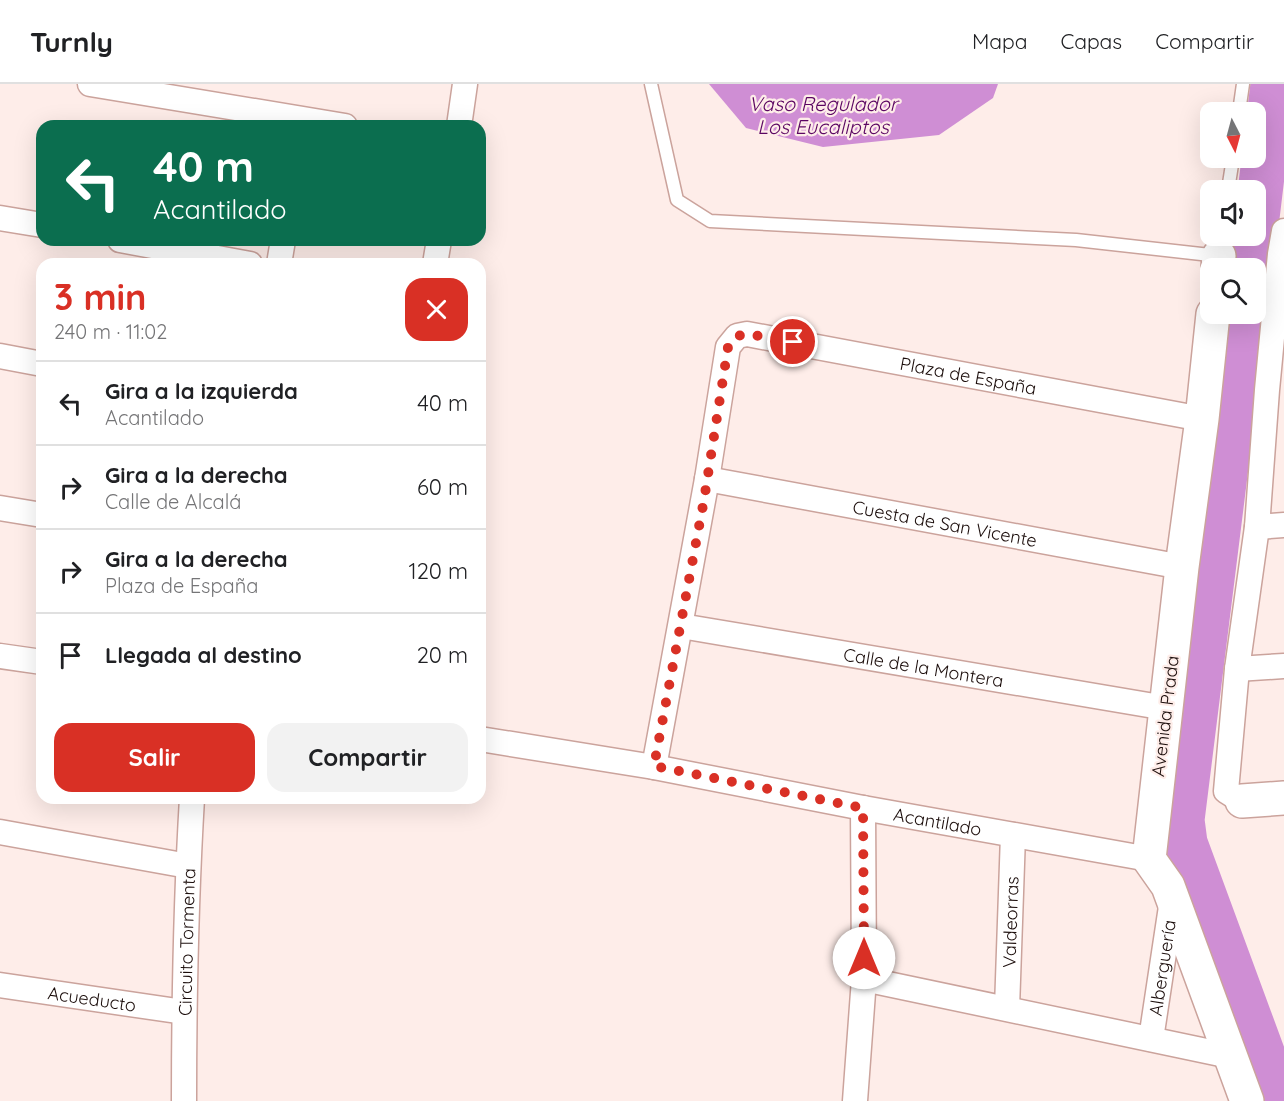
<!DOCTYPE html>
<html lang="es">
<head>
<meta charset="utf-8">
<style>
  body { margin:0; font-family:Quicksand,sans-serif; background:#f2f2f2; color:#202124; height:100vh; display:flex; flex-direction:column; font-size:22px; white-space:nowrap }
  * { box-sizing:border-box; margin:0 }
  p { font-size:20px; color:#757577 }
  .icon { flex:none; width:33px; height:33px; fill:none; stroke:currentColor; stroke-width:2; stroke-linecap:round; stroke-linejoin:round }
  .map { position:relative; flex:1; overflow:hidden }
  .drawer { position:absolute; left:36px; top:174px; width:450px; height:546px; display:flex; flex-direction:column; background:#fff; border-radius:18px; box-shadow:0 6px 24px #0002 }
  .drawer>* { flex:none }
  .top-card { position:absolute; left:36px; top:36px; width:450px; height:126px; border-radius:18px; box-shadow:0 6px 24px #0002; background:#0b6e4f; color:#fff; overflow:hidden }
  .needle { width:39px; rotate:174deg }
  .fabs { position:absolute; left:1200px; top:18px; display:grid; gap:12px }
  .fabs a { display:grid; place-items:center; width:66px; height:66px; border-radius:12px; background:#fff; box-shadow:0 6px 24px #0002; font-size:30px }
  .pin { position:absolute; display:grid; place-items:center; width:51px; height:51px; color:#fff; margin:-26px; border:3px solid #fff; border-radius:50%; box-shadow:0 2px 6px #0007 }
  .me { position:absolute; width:66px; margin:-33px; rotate:0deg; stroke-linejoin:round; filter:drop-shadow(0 0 4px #0008) }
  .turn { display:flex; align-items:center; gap:21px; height:126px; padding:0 18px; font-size:27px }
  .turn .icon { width:78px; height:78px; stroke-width:2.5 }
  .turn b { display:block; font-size:42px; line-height:51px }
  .round { display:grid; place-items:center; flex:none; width:63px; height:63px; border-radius:18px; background:#f2f2f2 }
  .overview { display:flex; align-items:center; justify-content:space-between; height:102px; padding:0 18px }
  h1 { font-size:36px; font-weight:700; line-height:45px; color:#d93025 }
  .action { display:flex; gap:12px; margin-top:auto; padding:12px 18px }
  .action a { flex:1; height:69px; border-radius:18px; background:#d93025; color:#fff; font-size:24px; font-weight:700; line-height:69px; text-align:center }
  .action a+a { background:#f2f2f2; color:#202124 }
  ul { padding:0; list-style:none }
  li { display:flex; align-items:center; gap:18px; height:84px; padding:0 18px; border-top:2px solid #e0e0e0 }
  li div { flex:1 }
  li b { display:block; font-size:22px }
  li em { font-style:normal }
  header { display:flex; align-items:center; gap:36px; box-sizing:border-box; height:84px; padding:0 30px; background:#fff; border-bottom:2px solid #e0e0e0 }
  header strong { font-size:28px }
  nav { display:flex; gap:33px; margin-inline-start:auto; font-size:21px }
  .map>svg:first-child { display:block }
  .water { fill:#cf8ed4 }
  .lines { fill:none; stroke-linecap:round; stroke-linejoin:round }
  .river { stroke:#cf8ed4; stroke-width:45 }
  .lane-casing { stroke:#cba39c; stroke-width:15 }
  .street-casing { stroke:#cba39c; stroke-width:27 }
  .secondary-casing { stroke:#cba39c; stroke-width:36 }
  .lane { stroke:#fff; stroke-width:12 }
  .street { stroke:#fff; stroke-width:24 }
  .secondary { stroke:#fff; stroke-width:33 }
  .route { stroke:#d93025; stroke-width:10; stroke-dasharray:0 18 }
  .labels { text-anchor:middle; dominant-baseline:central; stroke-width:4.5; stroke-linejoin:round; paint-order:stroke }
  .street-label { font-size:18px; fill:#1b0d0b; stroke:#feede9 }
  .water-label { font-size:20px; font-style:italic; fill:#5b0662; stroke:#feede9 }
</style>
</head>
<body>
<header>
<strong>Turnly</strong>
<nav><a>Mapa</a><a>Capas</a><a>Compartir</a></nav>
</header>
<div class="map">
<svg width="1284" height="1017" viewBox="0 0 1284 1017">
  <rect width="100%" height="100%" fill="#feede9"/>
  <path class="water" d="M709 0H998L993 14 939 51 823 63 746 44Z"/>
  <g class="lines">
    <path class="river" d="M1256 142 1273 0
      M1250 184 1254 152
      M1245 230 1182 736 1185 759 1280 1017"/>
    <g class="lane-casing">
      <path id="lane" d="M651 0 677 116 710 137 1076 156 1219 172 1222 152
        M1239 28 1243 0
        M1228 106 1233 74"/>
    </g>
    <g class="street-casing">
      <g id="street">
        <path d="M90 0 345 42"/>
        <path d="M459 42 465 0"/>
        <path d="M0 134 42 141"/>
        <path d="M120 156 250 180"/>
        <path d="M279 180 283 156"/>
        <path d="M435 180 439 156"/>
        <path d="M0 272 42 280"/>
        <path id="s1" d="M707 395 1182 483"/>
        <path d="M0 424 42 431"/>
        <path d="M1257 443 1284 441"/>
        <path id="s2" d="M681 542 1166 624"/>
        <path d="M0 572 42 578"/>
        <path d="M1237 585 1284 582"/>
        <path id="s3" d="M480 655 654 683 863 724 1149 775"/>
        <path id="s4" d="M654 683 707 395 728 263 737 252 747 250 1202 335"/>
        <path d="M1242 717 1226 707 1237 585 1257 443 1267 306 1280 170 1284 147"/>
        <path d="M0 748 188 782"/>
        <path d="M864 895 1230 972"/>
        <path id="s5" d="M0 901 184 928"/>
        <path id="s6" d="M1007 924 1013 751"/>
        <path id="s7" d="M1151 955 1172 816"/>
        <path id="s8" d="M184 1017C184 916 186 815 192 714"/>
        <path d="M855 1017 864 895 863 724"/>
      </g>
    </g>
    <g class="secondary-casing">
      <path id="secondary" d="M1218 184 1219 172
        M1213 230 1202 335 1182 483 1149 775 1168 802 1247 1017
        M1242 717 1284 714"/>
    </g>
    <use href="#lane" class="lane"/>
    <use href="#street" class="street"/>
    <use href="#secondary" class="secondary"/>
  </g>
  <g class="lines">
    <path class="route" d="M793 258 747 250 737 252 728 263 704 416 654 682 863 724 864 874"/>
  </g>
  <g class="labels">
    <g class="street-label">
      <text stroke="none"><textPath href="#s4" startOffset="676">Plaza de España</textPath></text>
      <text stroke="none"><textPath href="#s1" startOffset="242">Cuesta de San Vicente</textPath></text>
      <text stroke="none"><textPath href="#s2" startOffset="246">Calle de la Montera</textPath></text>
      <text transform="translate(1165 632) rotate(-83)">Avenida Prada</text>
      <text stroke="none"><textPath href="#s3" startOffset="465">Acantilado</textPath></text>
      <text stroke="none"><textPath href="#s6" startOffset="86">Valdeorras</textPath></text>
      <text stroke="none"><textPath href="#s8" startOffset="159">Circuito Tormenta</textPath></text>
      <text stroke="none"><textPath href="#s7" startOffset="72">Alberguería</textPath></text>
      <text stroke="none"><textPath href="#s5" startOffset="93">Acueducto</textPath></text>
    </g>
    <g class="water-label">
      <text x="823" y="19">Vaso Regulador<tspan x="823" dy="23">Los Eucaliptos</tspan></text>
    </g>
  </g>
</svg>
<div class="fabs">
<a><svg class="needle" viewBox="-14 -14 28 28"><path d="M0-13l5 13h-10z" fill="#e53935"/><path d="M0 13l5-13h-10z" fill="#757577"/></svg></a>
<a><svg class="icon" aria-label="sound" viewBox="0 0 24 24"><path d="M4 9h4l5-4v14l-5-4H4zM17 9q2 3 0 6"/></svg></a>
<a><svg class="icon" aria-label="search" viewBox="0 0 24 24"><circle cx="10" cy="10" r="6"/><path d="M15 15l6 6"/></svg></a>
</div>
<div class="pin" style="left:793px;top:258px;background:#d93025"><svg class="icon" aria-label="arrive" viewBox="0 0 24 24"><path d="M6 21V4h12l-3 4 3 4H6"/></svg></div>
<svg class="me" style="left:864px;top:874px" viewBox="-20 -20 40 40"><circle r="19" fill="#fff"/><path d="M0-13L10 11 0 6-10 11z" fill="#d93025"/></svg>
<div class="top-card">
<div class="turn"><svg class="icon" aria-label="left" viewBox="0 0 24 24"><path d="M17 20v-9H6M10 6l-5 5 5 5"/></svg><div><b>40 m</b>Acantilado</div></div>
</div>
<section class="drawer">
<div class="overview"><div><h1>3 min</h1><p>240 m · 11:02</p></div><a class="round" style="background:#d93025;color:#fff"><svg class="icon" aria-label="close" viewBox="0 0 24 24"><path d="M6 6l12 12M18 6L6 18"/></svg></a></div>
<ul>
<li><svg class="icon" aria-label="left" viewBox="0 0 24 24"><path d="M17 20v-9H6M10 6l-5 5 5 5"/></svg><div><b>Gira a la izquierda</b><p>Acantilado</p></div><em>40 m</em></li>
<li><svg class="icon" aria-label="right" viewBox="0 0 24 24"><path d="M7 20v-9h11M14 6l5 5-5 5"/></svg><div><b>Gira a la derecha</b><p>Calle de Alcalá</p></div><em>60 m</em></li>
<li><svg class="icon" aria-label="right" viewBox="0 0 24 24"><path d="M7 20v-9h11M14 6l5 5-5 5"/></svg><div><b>Gira a la derecha</b><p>Plaza de España</p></div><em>120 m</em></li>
<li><svg class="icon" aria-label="arrive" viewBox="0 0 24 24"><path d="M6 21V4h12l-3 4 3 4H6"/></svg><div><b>Llegada al destino</b></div><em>20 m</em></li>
</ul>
<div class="action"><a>Salir</a><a>Compartir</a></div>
</section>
</div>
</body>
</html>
